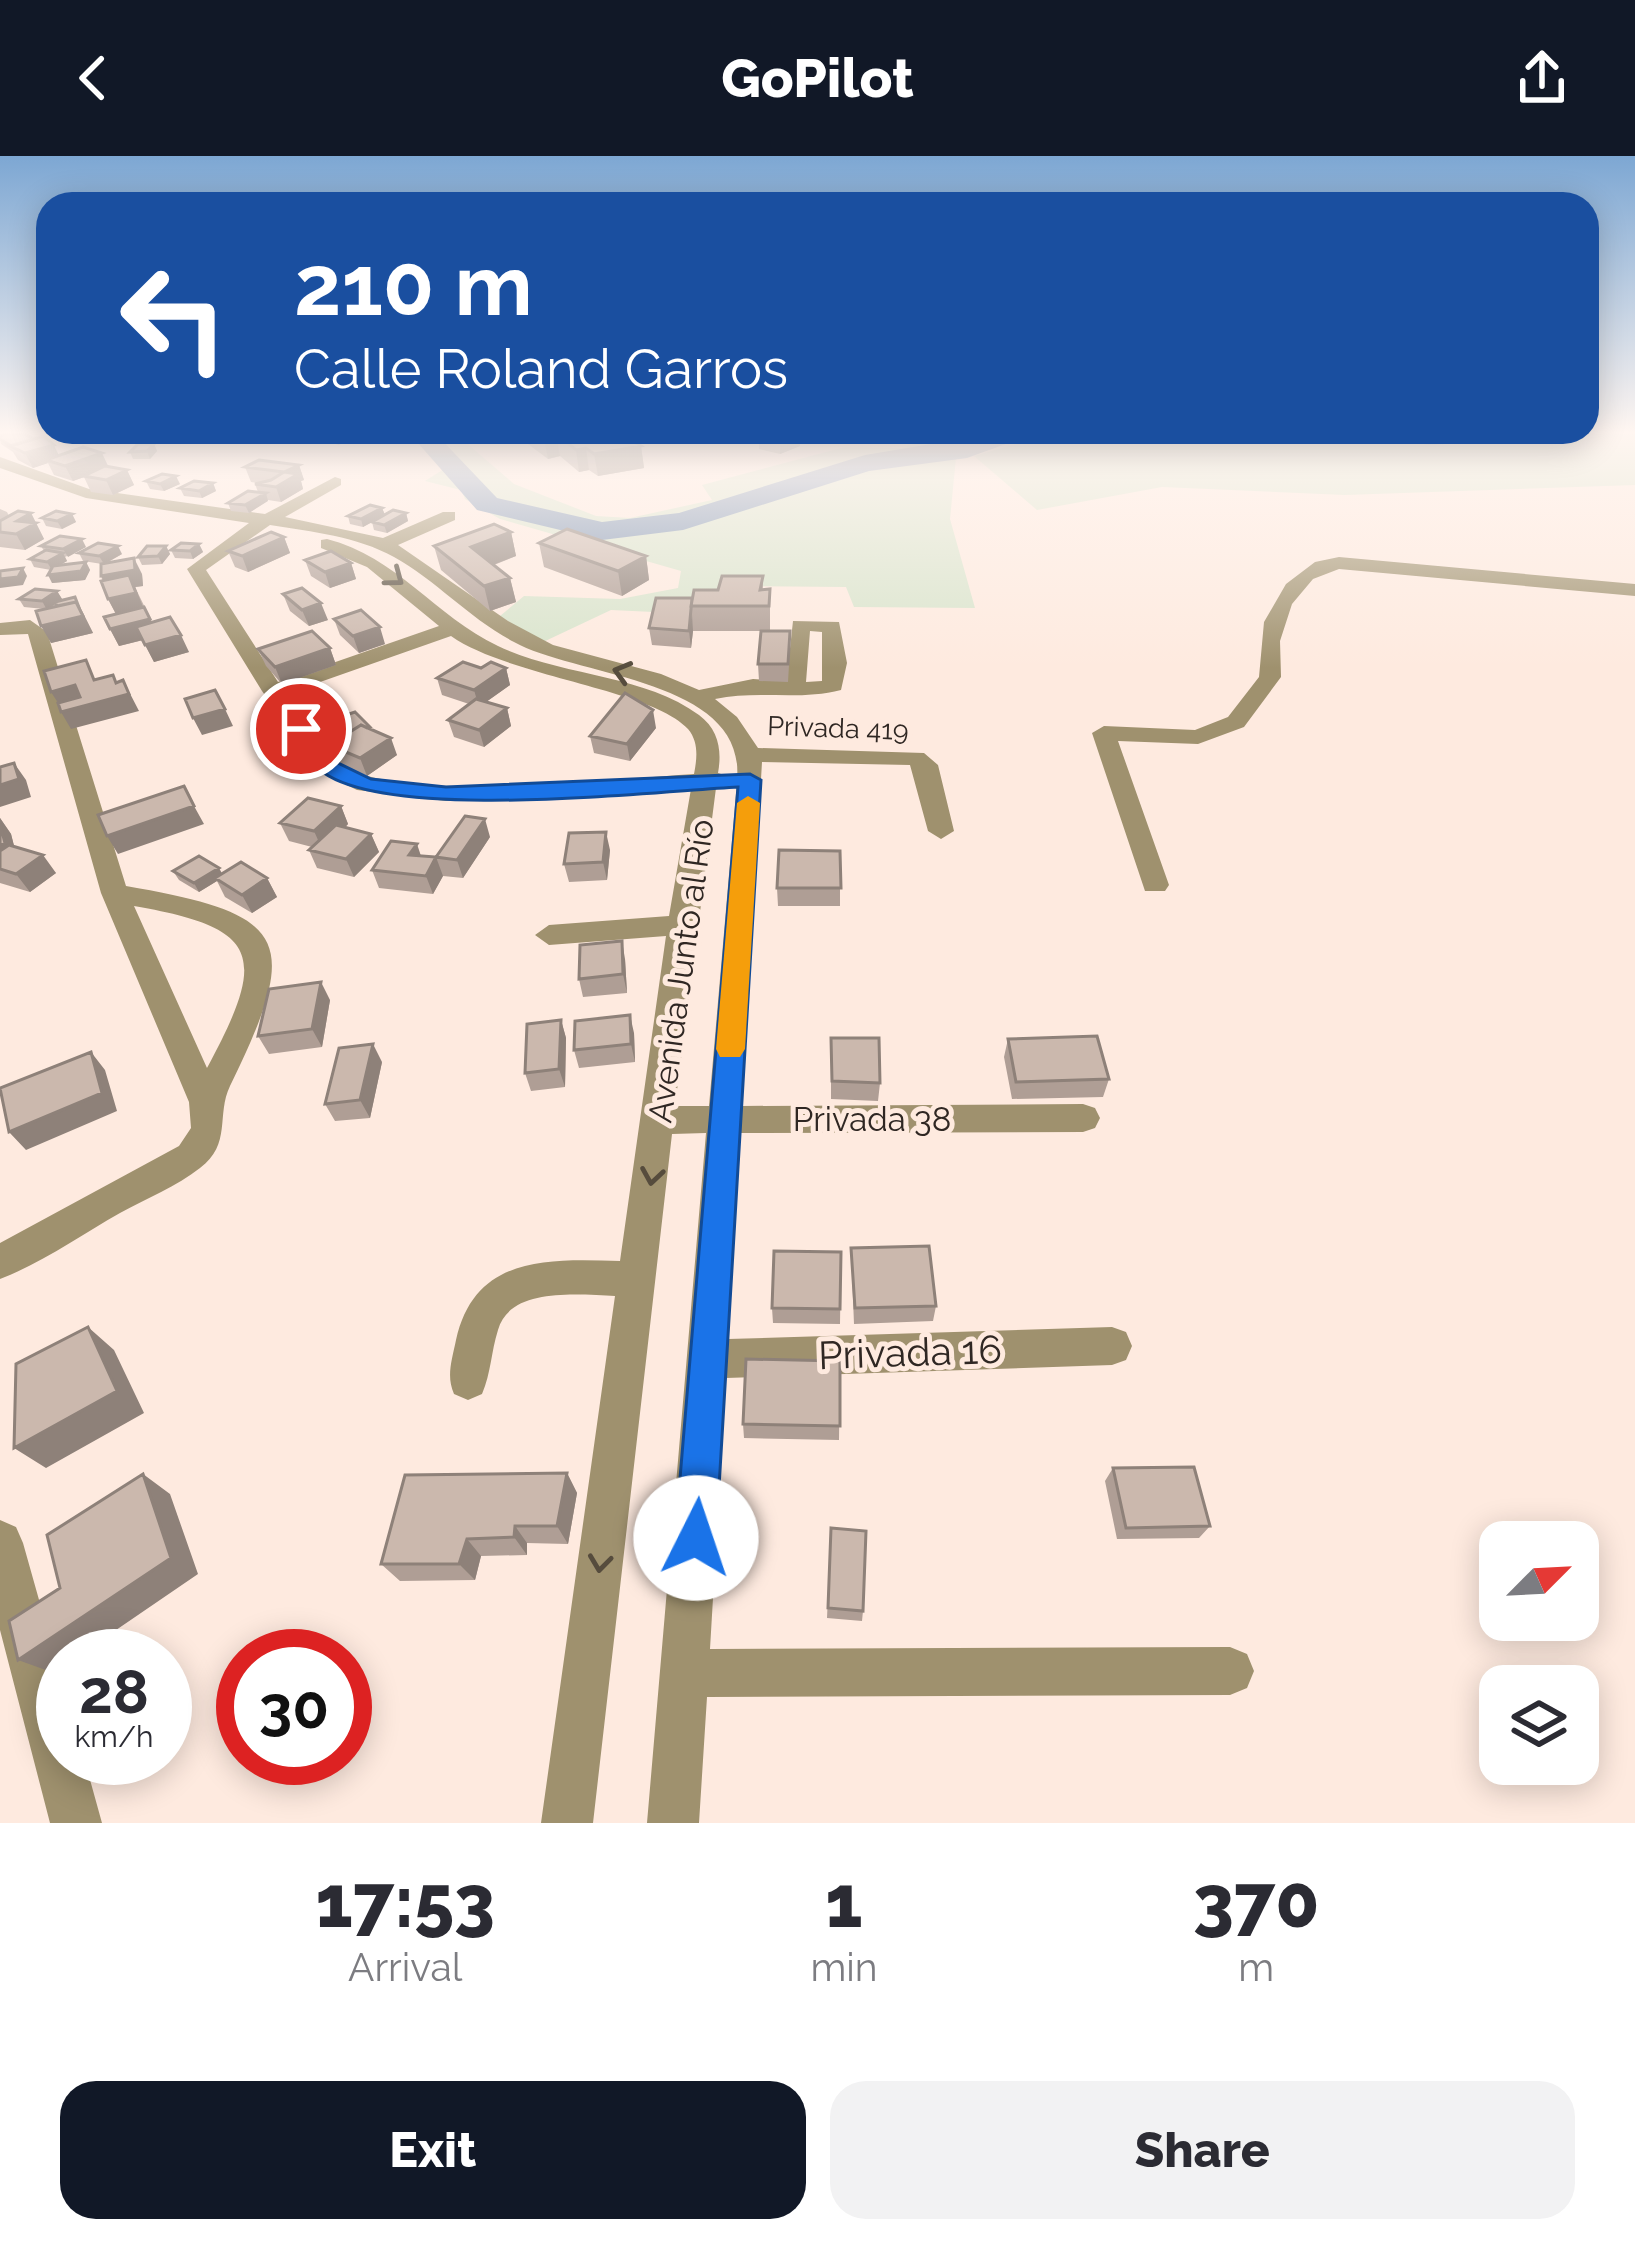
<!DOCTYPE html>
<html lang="en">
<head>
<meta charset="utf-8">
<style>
  body { margin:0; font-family:Raleway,sans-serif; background:#f2f2f3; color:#2b2b33; height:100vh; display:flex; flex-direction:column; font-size:45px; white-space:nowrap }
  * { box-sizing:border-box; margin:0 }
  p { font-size:39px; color:#7c7c81 }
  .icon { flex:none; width:66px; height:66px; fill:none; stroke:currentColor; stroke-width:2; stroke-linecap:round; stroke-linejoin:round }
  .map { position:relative; height:1667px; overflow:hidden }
  .sheet { display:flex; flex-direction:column; background:#fff; flex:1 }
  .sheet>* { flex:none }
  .hud { position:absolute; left:36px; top:36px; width:1563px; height:252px; border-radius:36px; box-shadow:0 6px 30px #0003; background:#1a4fa0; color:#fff; overflow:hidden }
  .needle { width:78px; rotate:66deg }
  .tools { position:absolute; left:1479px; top:1365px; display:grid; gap:24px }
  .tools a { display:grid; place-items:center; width:120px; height:120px; border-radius:24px; background:#fff; box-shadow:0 6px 30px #0003; font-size:60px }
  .speed { position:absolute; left:36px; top:1473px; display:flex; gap:24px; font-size:60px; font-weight:700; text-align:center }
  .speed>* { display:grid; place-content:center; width:156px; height:156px; border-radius:50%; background:#fff; box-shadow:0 6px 30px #0003; line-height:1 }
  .speed small { font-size:30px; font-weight:400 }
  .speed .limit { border:18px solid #d22; background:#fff; color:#111 }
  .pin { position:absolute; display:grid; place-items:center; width:102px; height:102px; color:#fff; margin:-51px; border:6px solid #fff; border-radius:50%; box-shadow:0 3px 12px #0007 }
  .me { position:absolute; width:132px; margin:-66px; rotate:4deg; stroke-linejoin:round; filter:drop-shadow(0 0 9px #0008) }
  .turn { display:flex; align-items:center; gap:42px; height:252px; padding:0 60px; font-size:54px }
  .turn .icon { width:156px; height:156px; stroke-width:2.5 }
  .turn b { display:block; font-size:84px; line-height:102px }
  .eta { display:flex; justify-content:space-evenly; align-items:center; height:204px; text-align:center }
  .eta b { font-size:72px; font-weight:800; line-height:84px }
  .primary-button { display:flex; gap:24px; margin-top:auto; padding:24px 60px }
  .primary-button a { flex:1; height:138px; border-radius:36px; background:#111827; color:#fff; font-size:48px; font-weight:800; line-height:138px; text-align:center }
  .primary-button a+a { background:#f2f2f3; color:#2b2b33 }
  header { display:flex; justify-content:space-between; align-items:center; height:156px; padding:0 60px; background:#111827; color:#fff; font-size:54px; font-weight:800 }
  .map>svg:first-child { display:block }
  .green { fill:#d8e4cc }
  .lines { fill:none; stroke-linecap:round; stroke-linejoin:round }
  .river { fill:#7c94b4; fill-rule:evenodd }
  .minor { fill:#9f916e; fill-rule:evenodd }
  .wall { fill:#af9e95 }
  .shaded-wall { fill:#8e8179 }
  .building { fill:#cbb8ad; stroke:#8e8179; stroke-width:3 }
  .oneway { stroke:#564c3d }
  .route { fill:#1a73e8; stroke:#114b97; stroke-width:3 }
  .slow { fill:#f59e0b }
  .labels { text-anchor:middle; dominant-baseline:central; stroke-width:10; stroke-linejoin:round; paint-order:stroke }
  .far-street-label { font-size:27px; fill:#2f2723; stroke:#feeadf }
  .street-label { font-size:33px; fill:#2f2723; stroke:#feeadf }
  .near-street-label { font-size:39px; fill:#2f2723; stroke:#feeadf }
</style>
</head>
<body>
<header><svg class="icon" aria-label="back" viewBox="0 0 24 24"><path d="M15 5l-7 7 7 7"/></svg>GoPilot<svg class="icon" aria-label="share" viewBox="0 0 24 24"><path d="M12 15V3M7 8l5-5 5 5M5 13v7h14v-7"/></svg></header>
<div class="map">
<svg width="1635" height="1667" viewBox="0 0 1635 1667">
  <rect width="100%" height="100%" fill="#feeadf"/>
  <path class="green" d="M406 278H456L514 328 596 360 630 362 712 344 702 329 845 291 901 292 948 278H1005L957 291 950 363 975 452 854 451 846 431 750 430 675 457 611 454 541 487 500 460 524 440 620 443 678 432 681 415 500 363 465 343 461 334 425 325 444 313 435 300Z
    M1052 278H1242L1450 289 1484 287 1494 278H1635V329L1345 339 1162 331 1037 354 974 300Z"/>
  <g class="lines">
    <path class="river" d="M410 278H436L497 342 602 366 679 357 865 299 992 278H1033L967 302 869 315 683 374 602 384 477 354Z
      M1385 278H1479C1463 292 1401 292 1385 278Z"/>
    <path class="minor" d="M159 278H247L240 282H166Z
      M299 278H333L347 284 339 289Z
      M0 301 89 333 265 358 335 321 341 323V329L285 361 383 382 443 356H455V364L398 389 508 465 553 489 661 518 699 534 753 523 783 525 787 520 793 465 839 466 847 507 841 534C799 545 757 534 715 543L737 561 758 592 924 597 938 609 954 675 941 683 928 675 910 609 762 606 742 950 1083 948 1095 952 1100 962 1095 972 1083 976 740 977 728 1183 1112 1171 1126 1176 1132 1190 1126 1204 1112 1209 726 1222 710 1493 1230 1491 1247 1498 1254 1515 1247 1532 1230 1539 707 1541 699 1667H647L706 977 672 978 593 1667H541L615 1140C580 1139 510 1130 498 1174 491 1196 491 1217 482 1238L468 1244 454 1238C446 1220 452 1204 456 1184 475 1099 548 1103 620 1105L666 780 549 789 535 779 549 769 669 760 691 633 446 645 357 634 320 616 262 535 187 413 249 367 86 342 0 312ZM270 369C313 376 356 380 394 401 437 425 470 463 514 486 577 521 746 523 737 623L718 617C722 595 719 574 699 559 643 518 560 520 498 490 435 460 397 401 327 383L321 384V392L367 411 439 470 278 526 206 414ZM810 475 822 476V525L806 526ZM451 480C509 521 652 533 688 573 699 586 697 603 694 618 621 622 388 650 336 605 317 588 301 558 286 538ZM737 626 709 950H675L716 632Z
      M1339 401 1635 428V440L1339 413 1313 423 1292 448 1280 485 1281 521 1244 571 1198 588 1118 585 1169 729 1165 735H1145L1092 577 1104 570 1195 574 1228 561 1259 521 1264 466 1286 428 1315 406Z
      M30 464 47 476 126 730C288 758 303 781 230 930 216 959 232 988 200 1012 177 1030 146 1043 120 1057 81 1079 42 1107 0 1123V1087L179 990 191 972 189 946 101 737 28 478 0 479V467ZM134 750C261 772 268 799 207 912Z
      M0 1364 16 1371 23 1387 63 1529V1602H84L102 1667H50L0 1474Z"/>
  </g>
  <path class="wall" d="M526 278H622L641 290 644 312 598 320 589 314 579 316 560 300 548 303 528 288Z
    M759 278 800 290 780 298 759 293Z
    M0 280 59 300 127 314 134 329 113 339 91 336 84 321 73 325 54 319 48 307 33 312 18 304 13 296 1 288Z
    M154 288 157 295 150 303H133L130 296Z
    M299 309 304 324 301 325 303 333 281 346 268 344 249 357 231 355 228 347 258 336 255 328 257 327 251 326 245 311Z
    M146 325 180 328 164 335 150 333Z
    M213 327 216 335 202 342 184 340 180 332Z
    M382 352 385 359 406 357 408 365 387 377 374 374 372 366 363 371 350 368 348 360Z
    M0 353 7 356 9 360 31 357 44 383 25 394 0 391Z
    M72 358 76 366 62 373 46 370 42 362Z
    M511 376 516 400 494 409 510 422 516 446 490 455 441 414 434 390Z
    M284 381 290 397 248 416 235 411 228 395Z
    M539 387 646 400 649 424 622 440 544 411Z
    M199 388 203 396 193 403 175 402 171 394Z
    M41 390 86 391 65 401 67 405 60 409 86 406 90 414 85 424 52 427 51 414 34 411 30 403 44 395Z
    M166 390 170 398 162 408 142 409 138 401Z
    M79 397 122 398 105 408 142 418 143 430 135 431 152 466 189 496 154 506 143 484 119 490 110 473 116 458 108 443 101 420 102 408 83 405Z
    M305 404 351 407 356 423 330 432 311 420Z
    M763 420V434L770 433V475H693L691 492 652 489 649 472 692 442Z
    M57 435 62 443 75 441 93 477 51 487 44 453 24 451 19 443Z
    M283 438 328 464 309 470 290 455Z
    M334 463 385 488 359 497 340 479Z
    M330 492 336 509 282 528 266 510 258 493Z
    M790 492 788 526 759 525 758 508Z
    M481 512H506L510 529 486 546 507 552 511 570 484 591 454 581 448 564 469 548 442 539 437 522Z
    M331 564 370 571 397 599 367 620 337 607 329 589 342 581 335 573Z
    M656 572 630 605 594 597 590 580Z
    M341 650 348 668 345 672 371 678 379 696 354 721 317 712 309 694 312 691 289 685 280 667Z
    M0 662 11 678 14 690 56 717 30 736 0 727Z
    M490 681 463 722 443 720 433 738 379 732 372 714 421 700 436 701Z
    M610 694 607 724 569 726 564 708Z
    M840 695V750H778L777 732Z
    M173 715 267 722 277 741 252 757 225 741 217 725 199 736 179 724Z
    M625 803 627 837 583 841 579 823Z
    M330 844 322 891 269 898 258 880Z
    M561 864 566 882 565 931 531 935 525 917Z
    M634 877 635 906 579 912 574 894Z
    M831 882 880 927 878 945 831 943Z
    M1008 883 1109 923 1103 941 1012 943 1004 901Z
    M382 906 370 962 335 965 325 948Z
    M851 1092 936 1150 933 1165 854 1168Z
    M841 1096 840 1168 773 1167 772 1152Z
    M840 1205 839 1284 744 1282 743 1268Z
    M1113 1312 1210 1370 1199 1382 1117 1383 1105 1325Z
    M567 1317 577 1337 568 1388 527 1387V1399L481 1400 475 1424 400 1425 381 1408Z
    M831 1372 863 1455 862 1465 827 1462Z"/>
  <path class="shaded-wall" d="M556 278 560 300 548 303 544 282Z
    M793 278H799L800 290 780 298V284Z
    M820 278H847L820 286Z
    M154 288 157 295 150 303 147 295Z
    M54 289 61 304H46L48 307 33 312 25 297Z
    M641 290 644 312 598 320 594 298Z
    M586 292 589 314 579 316 576 294Z
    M102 297 109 312 73 325 65 310Z
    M299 309 304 324 301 325 303 333 281 346 276 331 284 316Z
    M127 314 134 329 113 339 106 324Z
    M176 320 180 328 164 335 160 328Z
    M213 327 216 335 202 342 199 335Z
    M266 337 268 345 249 357 245 349Z
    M382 352 385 359 363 371 361 363Z
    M31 357 44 383 25 394 16 378 17 365Z
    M406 357 408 365 387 377 384 369Z
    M72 358 76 366 62 373 57 365Z
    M511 376 516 400 477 415 471 391Z
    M284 381 290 397 248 416 242 400Z
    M82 383 86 391 68 401 63 393Z
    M199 388 203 396 193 403 190 395Z
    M118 390 122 398 104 408 99 400Z
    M166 390 170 398 162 408 158 400Z
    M63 397 67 405 52 414 47 406Z
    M646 400 649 424 622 440 618 415Z
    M134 402 142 418 143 430 135 431 144 453 117 460 108 443 110 436 101 420Z
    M86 406 90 414 85 424 52 427 48 419Z
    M351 407 356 423 330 432 325 416Z
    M23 412 27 420 23 429 0 432V423Z
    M510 422 516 446 490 455 484 430Z
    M57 435 62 443 47 454 42 445Z
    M75 441 93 477 51 487 41 470Z
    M321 447 328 464 309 470 302 454Z
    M692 458 693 475 691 492 689 475Z
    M150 463 159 480 119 490 110 473Z
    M380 471 385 488 359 497 353 480Z
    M181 479 189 496 154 506 145 489Z
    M330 492 336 509 282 528 275 511Z
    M506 512 510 529 479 551 474 534Z
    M123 524 139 555 71 573 61 556 124 540Z
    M75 529 85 547 62 553 51 536Z
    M507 552 511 570 484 591 479 574Z
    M225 553 233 570 202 579 193 562Z
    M653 554 656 572 630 605 627 588Z
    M391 582 397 599 367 620 360 602Z
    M14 607 26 624 31 641 0 651V629Z
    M194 650 204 668 118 698 107 680Z
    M341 650 348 668 322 693 314 675Z
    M0 662 11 678 18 705 0 711Z
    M485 663 490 681 463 722 457 704Z
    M606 676 610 694 607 724 603 706Z
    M371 678 379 696 354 721 346 703Z
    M417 688 423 706 409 699Z
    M43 699 56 717 30 736 16 718Z
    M436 701 443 720 433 738 426 720Z
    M219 712 224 721 215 722 217 725 199 736 194 727Z
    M267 722 277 741 252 757 242 739Z
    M622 785 625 803 627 837 623 818Z
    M321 826 330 844 322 891 312 873Z
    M630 859 634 877 635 906 631 888Z
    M561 864 566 882 565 931 559 913Z
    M373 888 382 906 370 962 360 944Z
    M91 896 105 914 117 955 26 994 9 976Z
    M88 1171 114 1194 144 1257 46 1312 14 1292Z
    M567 1317 577 1337 568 1388 557 1370Z
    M143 1318 170 1338 198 1418 78 1500H63V1510L54 1517 18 1504Z
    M515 1370 527 1387V1399L514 1381Z
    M467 1383 481 1400 475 1424 459 1408Z"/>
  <path class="building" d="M5 278H25L34 283 11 290 0 283V280Z
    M557 278H622L641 290 594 298 586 292 576 294Z
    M759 278H793L780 284Z
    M44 280 54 289 25 297 10 290Z
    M138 288H154L147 295 130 296Z
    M83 291 102 297 65 310 46 304Z
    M259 304 299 309 284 316 245 311Z
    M105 310 127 314 106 324 84 320Z
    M284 316 298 318 276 331 255 328 271 324Z
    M162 318 176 320 160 328 146 325Z
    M194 325 213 327 199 335 180 332Z
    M248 335 266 337 245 349 228 347Z
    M370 349 382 352 361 363 348 360Z
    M393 354 406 357 384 369 372 366Z
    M18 355 31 357 17 365 36 367 16 378 0 376V365Z
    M56 355 72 358 57 365 42 362Z
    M494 368 511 376 471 391 510 422 484 430 434 390Z
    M567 373 646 400 618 415 539 387Z
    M271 376 284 381 242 400 228 395Z
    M60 380 82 383 63 393 41 390Z
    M98 387 118 390 99 400 79 397Z
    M181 387 199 388 190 395 171 394Z
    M147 390H166L158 400 138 401Z
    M46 394 63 397 47 406 30 403Z
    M331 395 351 407 325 416 305 404Z
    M134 402 135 414 101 420V408Z
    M86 406 81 415 48 419 53 410Z
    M23 412 18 421 0 423V415Z
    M129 419 136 437 108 443 101 425Z
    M722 420H763L760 434 770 433 769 450H691L694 434H718Z
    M302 432 321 447 302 454 283 438Z
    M35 433 57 435 42 445 19 443Z
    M75 441 80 454 76 446 57 450 55 446Z
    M656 442H692L689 475 649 472Z
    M76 446 83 460 41 470 36 455Z
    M144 451 150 463 110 473 104 461Z
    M361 454 380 471 353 480 334 463Z
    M170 461 181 479 145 489 136 471Z
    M312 475 330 492 275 511 258 493Z
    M761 475H790L788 508H758Z
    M86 504 94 524 113 519 116 527 123 524 129 538 61 556 58 547 80 541 75 529 51 536 44 515Z
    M463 506 481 512 491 506 506 512 474 534 437 522Z
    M215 534 225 553 193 562 185 543Z
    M625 537 653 554 627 588 590 580Z
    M476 543 507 552 479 574 448 564Z
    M355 556 370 571 367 572 361 569 345 579 331 564Z
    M361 569 391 582 360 602 329 589Z
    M14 607 19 623 0 629V611Z
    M184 630 194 650 107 680 98 659Z
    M308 642 341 650 314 675 280 667Z
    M465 660 485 663 457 704 436 701Z
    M0 668 5 687 0 689Z
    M336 669 371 678 346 703 309 694Z
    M606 676 603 706 564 708 569 677Z
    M391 685 417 688 409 699 436 701 426 720 372 714Z
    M9 689 43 699 16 718 0 713V695Z
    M779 694 840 695 841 732H777Z
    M199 700 219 712 194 727 173 715Z
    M241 706 267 722 242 739 215 722Z
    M622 785 623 818 579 823 580 789Z
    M321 826 312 873 258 880 269 833Z
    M630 859 631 888 574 894 575 865Z
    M561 864 559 913 525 917 527 868Z
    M1097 880 1109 923 1016 926 1008 883Z
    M831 882H879L880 927 832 925Z
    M373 888 360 944 325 948 339 892Z
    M91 896 102 937 9 976 0 932Z
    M929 1090 936 1150 855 1152 851 1092Z
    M774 1095 841 1096 840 1153 772 1152Z
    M88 1171 117 1235 14 1292 16 1208Z
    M746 1203 840 1205V1270L743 1268Z
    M1194 1311 1210 1370 1126 1372 1113 1312Z
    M567 1317 557 1370H515L514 1381 467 1383 459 1408H381L405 1319Z
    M143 1318 171 1402 18 1504 9 1465 60 1432 47 1379Z
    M831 1372 866 1375 863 1455 828 1452Z"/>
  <defs><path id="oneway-chevron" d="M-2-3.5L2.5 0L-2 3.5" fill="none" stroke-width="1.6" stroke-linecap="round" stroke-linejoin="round" transform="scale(3)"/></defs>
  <g class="oneway">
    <use href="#oneway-chevron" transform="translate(395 422) rotate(37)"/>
    <use href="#oneway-chevron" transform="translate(622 516) rotate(-164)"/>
    <use href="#oneway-chevron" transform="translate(652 1020) rotate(99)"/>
    <use href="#oneway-chevron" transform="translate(600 1407) rotate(97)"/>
  </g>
  <linearGradient id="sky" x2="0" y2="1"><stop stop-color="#7da7d3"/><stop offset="0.54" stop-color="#fff6f1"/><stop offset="1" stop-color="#fff6f1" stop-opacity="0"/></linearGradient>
  <rect width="1635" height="512" fill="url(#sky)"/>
  <path class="route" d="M301 566 308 568 336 606 371 623 446 631 750 618 761 624 716 1382 710 1397 696 1403 681 1397 675 1382 738 631C647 636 394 665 324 617 310 608 300 586 290 573Z"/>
  <path class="slow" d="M748 640 760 647 745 893 740 901H720L716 893 737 647Z"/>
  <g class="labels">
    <g class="far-street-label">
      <text transform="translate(838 572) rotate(2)">Privada 419</text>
    </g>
    <g class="street-label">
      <text transform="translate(681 815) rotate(-82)">Avenida Junto al Río</text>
      <text x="872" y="963">Privada 38</text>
    </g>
    <g class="near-street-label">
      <text transform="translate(910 1196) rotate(-2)">Privada 16</text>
    </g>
  </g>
</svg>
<div class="tools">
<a><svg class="needle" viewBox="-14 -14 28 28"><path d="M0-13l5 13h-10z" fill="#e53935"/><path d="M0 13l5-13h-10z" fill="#7c7c81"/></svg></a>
<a><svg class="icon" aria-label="layers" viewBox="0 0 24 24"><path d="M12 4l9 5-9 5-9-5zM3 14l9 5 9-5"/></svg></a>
</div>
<div class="speed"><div>28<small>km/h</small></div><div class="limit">30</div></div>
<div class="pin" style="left:301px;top:573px;background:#d93025"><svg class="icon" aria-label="arrive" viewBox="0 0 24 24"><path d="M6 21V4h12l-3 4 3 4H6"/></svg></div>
<svg class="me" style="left:696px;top:1382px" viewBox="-20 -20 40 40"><circle r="19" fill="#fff"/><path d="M0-13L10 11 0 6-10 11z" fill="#1a73e8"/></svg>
<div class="hud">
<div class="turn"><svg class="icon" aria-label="left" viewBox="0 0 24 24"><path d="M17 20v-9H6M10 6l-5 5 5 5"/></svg><div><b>210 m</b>Calle Roland Garros</div></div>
</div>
</div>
<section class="sheet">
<div class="eta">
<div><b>17:53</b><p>Arrival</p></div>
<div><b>1</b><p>min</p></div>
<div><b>370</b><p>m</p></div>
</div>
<div class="primary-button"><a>Exit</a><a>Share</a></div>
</section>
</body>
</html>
